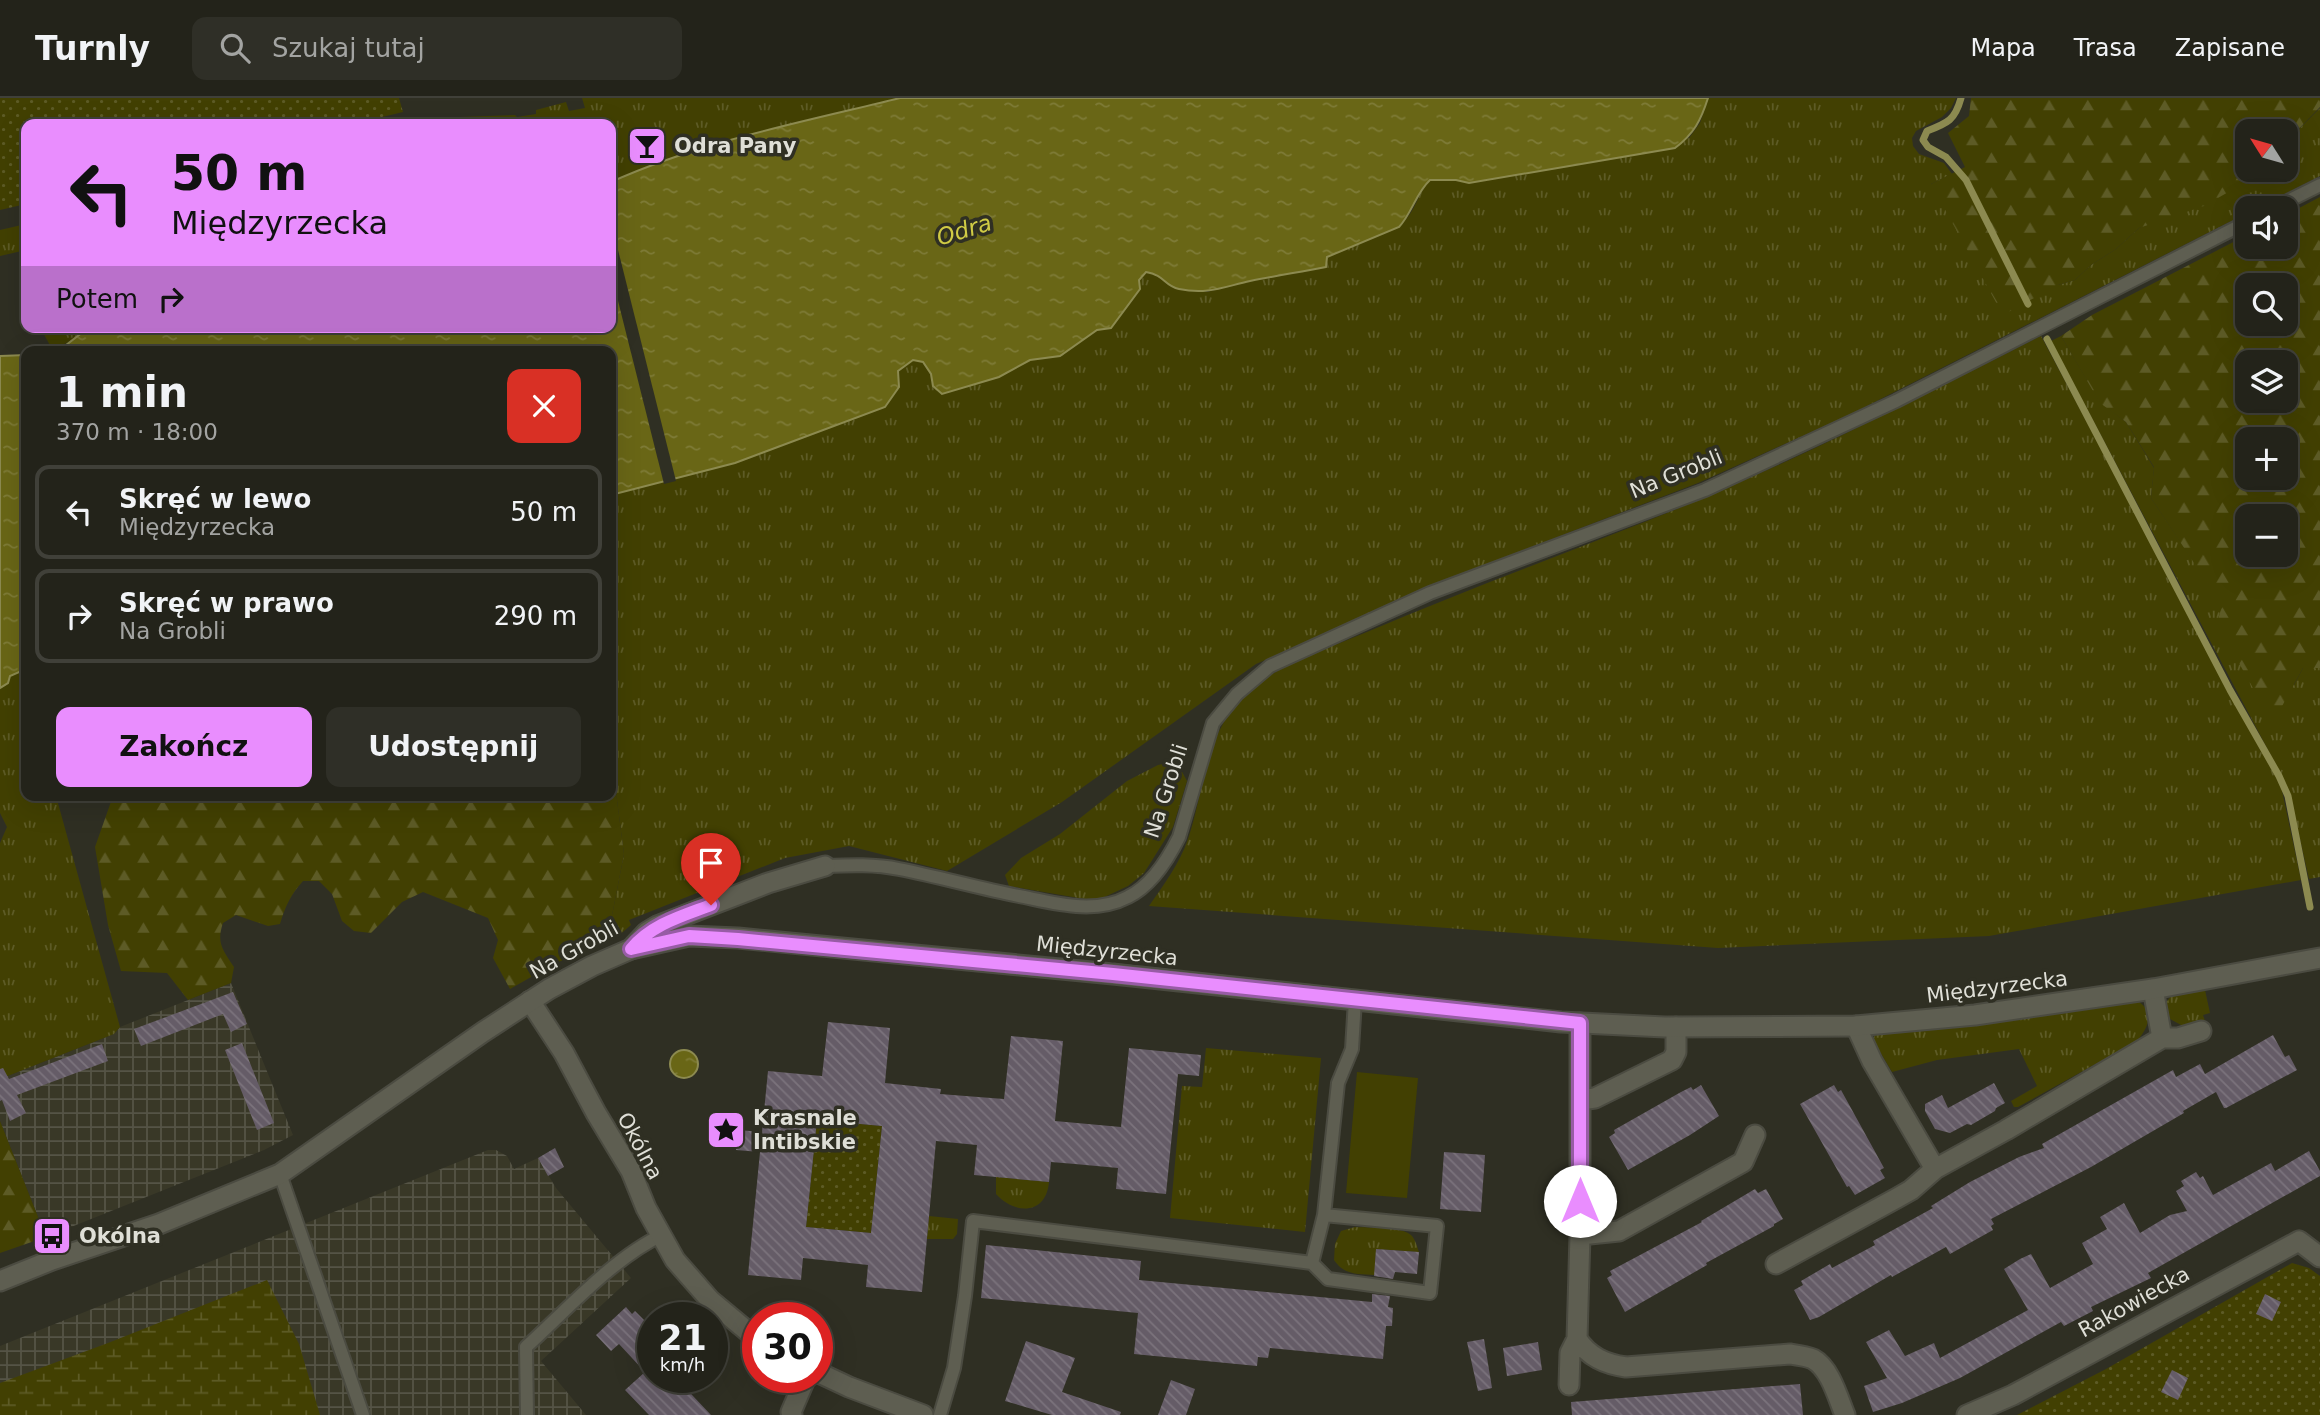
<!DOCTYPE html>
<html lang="pl">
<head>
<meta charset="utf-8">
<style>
  body { margin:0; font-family:"DejaVu Sans",sans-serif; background:#2f2f27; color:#f1f3f6; height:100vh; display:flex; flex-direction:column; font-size:26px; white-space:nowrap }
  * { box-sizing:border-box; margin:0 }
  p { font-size:23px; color:#a3a4a2 }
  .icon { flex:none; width:38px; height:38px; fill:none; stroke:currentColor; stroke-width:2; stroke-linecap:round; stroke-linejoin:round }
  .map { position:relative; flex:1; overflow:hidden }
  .drawer { position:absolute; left:21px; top:248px; width:595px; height:455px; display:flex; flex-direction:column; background:#23231a; border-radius:14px; box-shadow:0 7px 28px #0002,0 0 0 2px #404039 }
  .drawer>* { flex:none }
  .hud { position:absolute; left:21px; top:21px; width:595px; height:214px; border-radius:14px; box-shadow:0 7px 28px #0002,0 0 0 2px #404039; background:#e98dfe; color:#111; overflow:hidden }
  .needle { width:46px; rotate:307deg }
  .tools { position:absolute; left:2235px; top:21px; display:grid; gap:14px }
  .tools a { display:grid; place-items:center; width:63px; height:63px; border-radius:14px; background:#23231a; box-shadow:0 7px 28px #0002,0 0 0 2px #404039; font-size:35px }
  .speed { position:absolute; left:637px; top:1204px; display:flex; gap:14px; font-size:35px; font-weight:700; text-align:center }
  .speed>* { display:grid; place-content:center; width:91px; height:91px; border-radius:50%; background:#23231a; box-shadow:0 7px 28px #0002,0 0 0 2px #404039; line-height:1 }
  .speed small { font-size:18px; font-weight:400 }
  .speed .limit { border:10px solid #d22; background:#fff; color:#111 }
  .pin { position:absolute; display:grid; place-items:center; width:60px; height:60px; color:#fff; margin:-72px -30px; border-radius:50% 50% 50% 0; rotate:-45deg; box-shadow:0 0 7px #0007 }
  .pin .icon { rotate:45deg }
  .me { position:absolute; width:77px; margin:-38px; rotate:0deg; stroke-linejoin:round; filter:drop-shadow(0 0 5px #0008) }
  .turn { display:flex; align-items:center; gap:24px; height:147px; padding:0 35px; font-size:32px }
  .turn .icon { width:91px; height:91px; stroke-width:2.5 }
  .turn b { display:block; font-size:49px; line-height:60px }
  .then { display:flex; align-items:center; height:66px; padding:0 35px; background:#0003; gap:14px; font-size:26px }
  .round { display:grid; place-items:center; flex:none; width:74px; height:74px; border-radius:14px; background:#2f2f27 }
  .summary { display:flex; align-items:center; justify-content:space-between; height:119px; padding:0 35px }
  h1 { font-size:42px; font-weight:800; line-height:52px }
  .button { display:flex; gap:14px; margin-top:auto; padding:14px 35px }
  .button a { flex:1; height:80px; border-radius:14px; background:#e98dfe; color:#111; font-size:28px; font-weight:800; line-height:80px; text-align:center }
  .button a+a { background:#2f2f27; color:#f1f3f6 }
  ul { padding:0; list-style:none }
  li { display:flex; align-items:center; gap:21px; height:94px; margin:0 14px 10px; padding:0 21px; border:4px solid #404039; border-radius:14px }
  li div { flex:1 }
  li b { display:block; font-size:26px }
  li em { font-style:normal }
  header { display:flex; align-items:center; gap:42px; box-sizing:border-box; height:98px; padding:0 35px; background:#23231a; border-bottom:2px solid #404039 }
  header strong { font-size:33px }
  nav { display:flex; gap:38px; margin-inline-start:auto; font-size:24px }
  .search { width:490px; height:63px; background:#2f2f27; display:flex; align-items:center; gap:18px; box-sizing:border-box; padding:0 24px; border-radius:14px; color:#a3a4a2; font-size:26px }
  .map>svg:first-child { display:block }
  .industrial { fill:url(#industrial-grid) }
  .grass { fill:url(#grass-tufts) }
  .forest { fill:url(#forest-firs); fill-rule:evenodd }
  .wetland { fill:url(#wetland-marsh) }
  .park { fill:url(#park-dots) }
  .pitch { fill:#424002 }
  .water { fill:url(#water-ripples); stroke:#8c8a50; stroke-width:2 }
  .pier { fill:#2f2f23 }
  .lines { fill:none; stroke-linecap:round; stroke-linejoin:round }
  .stream { stroke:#8c8a50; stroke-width:7 }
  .building { fill:url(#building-back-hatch); fill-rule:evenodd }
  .service-casing { stroke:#4b4b41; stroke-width:16 }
  .minor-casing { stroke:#4b4b41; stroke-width:23 }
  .tertiary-casing { stroke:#4b4b41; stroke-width:23 }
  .service { stroke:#5e5e51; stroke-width:12 }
  .minor { stroke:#5e5e51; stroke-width:19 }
  .tertiary { stroke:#5e5e51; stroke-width:19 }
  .route-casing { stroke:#975ca5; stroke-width:18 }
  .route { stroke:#e98dfe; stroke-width:12 }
  .labels { text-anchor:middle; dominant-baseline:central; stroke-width:7; stroke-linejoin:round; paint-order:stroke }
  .poi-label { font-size:21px; font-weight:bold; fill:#dfdfd7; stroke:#2f2f23; text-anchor:start }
  .street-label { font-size:21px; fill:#dfdfd7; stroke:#2f2f23 }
  .water-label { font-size:23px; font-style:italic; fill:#d0cb45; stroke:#2f2f23 }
</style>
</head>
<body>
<header>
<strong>Turnly</strong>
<div class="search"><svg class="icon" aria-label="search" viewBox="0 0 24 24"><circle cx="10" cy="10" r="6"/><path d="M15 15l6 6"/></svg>Szukaj tutaj</div>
<nav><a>Mapa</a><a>Trasa</a><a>Zapisane</a></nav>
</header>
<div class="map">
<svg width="2320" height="1317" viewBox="0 0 2320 1317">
  <defs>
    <pattern id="industrial-grid" width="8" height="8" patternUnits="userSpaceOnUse" patternTransform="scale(1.75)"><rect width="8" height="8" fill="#393827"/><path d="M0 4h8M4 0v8" fill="none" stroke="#555446"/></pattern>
    <pattern id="grass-tufts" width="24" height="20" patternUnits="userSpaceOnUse" patternTransform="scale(1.75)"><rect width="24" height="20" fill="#424002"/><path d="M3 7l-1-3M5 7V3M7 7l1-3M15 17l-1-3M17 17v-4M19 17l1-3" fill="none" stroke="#5d5b26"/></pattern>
    <pattern id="forest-firs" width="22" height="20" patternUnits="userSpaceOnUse" patternTransform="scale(1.75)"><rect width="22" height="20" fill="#424002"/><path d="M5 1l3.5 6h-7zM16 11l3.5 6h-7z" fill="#5d5b26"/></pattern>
    <pattern id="wetland-marsh" width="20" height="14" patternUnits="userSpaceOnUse" patternTransform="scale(1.75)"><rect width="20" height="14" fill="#424002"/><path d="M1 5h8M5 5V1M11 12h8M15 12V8" fill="none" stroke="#5d5b26"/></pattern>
    <pattern id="park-dots" width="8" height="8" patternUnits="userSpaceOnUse" patternTransform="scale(1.75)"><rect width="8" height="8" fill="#424002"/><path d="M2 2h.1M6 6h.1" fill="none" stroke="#5d5b26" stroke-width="1.8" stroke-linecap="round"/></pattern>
    <pattern id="water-ripples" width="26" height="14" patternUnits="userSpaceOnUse" patternTransform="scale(1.75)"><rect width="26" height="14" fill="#696616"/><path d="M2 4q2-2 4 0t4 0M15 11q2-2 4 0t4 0" fill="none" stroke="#7e7b37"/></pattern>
    <pattern id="building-back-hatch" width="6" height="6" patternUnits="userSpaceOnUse" patternTransform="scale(1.75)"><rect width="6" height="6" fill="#655c67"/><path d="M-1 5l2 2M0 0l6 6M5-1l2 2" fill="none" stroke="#7b737c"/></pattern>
  </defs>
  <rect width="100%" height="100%" fill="#2f2f23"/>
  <path class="industrial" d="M231 885 293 1037 264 1052 46 1139 0 1023V981L114 936 120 929Z
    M488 1052H496L507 1058 514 1071 538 1060 556 1090 631 1180 541 1263 586 1317H0V1248Z"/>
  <path class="grass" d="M582 0H900C803 24 702 43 611 84V26H462L460 19 515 17 517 19 536 16V12L566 4 569 13 585 10Z
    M1708 0H1956L1951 10 1942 19 1916 33 1912 40 1913 48 1919 56 1944 65 1952 76 1931 86 2058 187 2075 182 2091 167 2116 151 2139 130 2251 81 2260 72H2286V44L2320 10V78L2257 110H2247V115L1851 316 1698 385 1445 482 1256 566 1062 704 947 773 849 748 785 760 629 822 631 827 617 839 607 843 624 756 611 656V397L735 365 884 309 898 273 913 262 923 263 931 276 933 288 999 279 1030 262 1060 258 1097 231 1146 174 1207 194 1247 184 1325 169 1326 159C1344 152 1396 133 1407 120 1417 108 1419 93 1430 82H1456L1469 85 1559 69 1689 40 1700 25Z
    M26 126V152L0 158V132Z
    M40 229H99C81 234 69 246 52 251Z
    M2041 238 2281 688 2301 782 1989 838 1718 850 1149 808C1163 788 1180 765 1188 741 1204 694 1204 641 1240 602 1272 567 1325 552 1367 534 1459 495 1553 460 1647 423 1782 370 1911 304 2041 238Z
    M2061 238 2100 304 2126 324 2154 370 2151 400 2223 507 2294 587 2303 570H2320V779L2309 781 2290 697 2284 682 2051 243Z
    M19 573 25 577 26 583V698H56L120 929 114 936 0 981V745L7 729 0 715V590L8 585 10 578Z
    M1172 664 1181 672 1187 683 1173 729 1144 775 1128 788 1096 803 1009 788 1005 777 1021 760 1060 736 1127 683 1158 667Z
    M2205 892 2210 915 2203 917 2205 923 2183 928 2170 921 2165 906 2171 898Z
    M2139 904C2155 915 2148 930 2137 943L2018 1009H2014L2011 1003 2037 988 2019 951 1937 962 1892 974 1873 942 1876 934 1999 923Z
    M1206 950 1321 960 1305 1134 1170 1120 1182 988 1202 989Z
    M996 1079 1049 1084C1046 1117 1015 1117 996 1096Z
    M929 1118 958 1121 957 1136 953 1141H927Z
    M1355 1129C1369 1130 1403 1128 1412 1138 1416 1143 1417 1149 1419 1154L1376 1151 1375 1177C1357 1176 1344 1177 1334 1162L1335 1146 1341 1133Z"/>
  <path class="forest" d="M1971 0H2320V9L2286 44V33H2247V72H2260L2251 81 2204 108 2139 130 2116 151 2091 167 2075 182 2058 187 2003 217 1931 86 1965 69 1948 35 1969 18Z
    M2320 99V570H2303L2275 621 2262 606 2217 526 2222 507 2151 400 2154 369 2126 324 2100 305 2061 238 2092 217 2247 137V149H2286V117ZM2247 187H2286V226H2247ZM2247 264H2286V303H2247ZM2247 341H2286V380H2247ZM2247 418H2286V457H2247Z
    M611 656 624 756 607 843 554 866 510 891 493 860 498 842 488 820 423 794 402 804 371 835 354 833 342 823 332 796 319 783H303C291 796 285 809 280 826L268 828 236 817 223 825C216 845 223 852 234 869L231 885 188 902 167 875 121 873 108 827 95 749 113 698H611Z
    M0 1023 46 1139 0 1155Z"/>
  <path class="wetland" d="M267 1182 299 1246 320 1317H0V1285L108 1245Z"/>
  <path class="park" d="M0 0H399L403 14 353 26H26V106L0 112Z
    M817 1022 882 1028 871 1135 806 1129Z
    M2292 1165 2309 1170 2320 1178V1317H2017L2106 1271Z"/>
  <path class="pitch" d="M1357 974 1418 980 1407 1100 1346 1095Z"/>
  <path class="water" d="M900 0H1708C1701 22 1694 36 1675 50L1469 85 1456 82H1430C1416 95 1412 115 1399 129L1327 159 1326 169C1300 174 1275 178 1250 183 1223 189 1207 197 1179 191 1164 188 1165 177 1146 174L1139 182 1140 191 1111 230 1097 232 1060 258 1030 262 999 279 942 296 933 288 931 276 923 264 913 262 898 273 899 289 885 309 735 365 611 397V254H40L66 247 83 234 99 229H611V84C702 43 803 24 900 0Z
    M26 257V576L19 574 10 578 8 585 0 590V258Z
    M670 966a14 14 0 1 1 28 0a14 14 0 1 1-28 0Z"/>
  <path class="pier" d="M611 124 676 383 664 386 611 175Z"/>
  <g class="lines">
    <path class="stream" d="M1961 0C1955 22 1948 25 1927 33L1923 42 1928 49 1946 59 1966 82 2028 206
      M2047 241 2230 592 2279 678 2288 698 2310 809"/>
  </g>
  <path class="building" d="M233 894 247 926 231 934 223 916 141 948 134 931Z
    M828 924 890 930 885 985 941 991 940 996 1004 1001 1011 938 1063 943 1055 1023 1121 1029 1129 950 1201 957 1199 978 1178 976 1166 1096 1116 1091 1118 1070 1075 1066 1051 1064 1049 1084 974 1077 977 1047 936 1043 922 1194 866 1189 868 1167 803 1160 801 1182 748 1177 760 1054 736 1052 738 1032 762 1034 768 973 822 978ZM817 1022 882 1028 871 1135 806 1129Z
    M2273 937 2285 959 2289 957 2297 972 2226 1010H2224L2216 994 2183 1013 2184 1015 2091 1069 1991 1121 1994 1126 1991 1128 1993 1132 1968 1146 1950 1156 1946 1149 1892 1179 1891 1177 1819 1219 1810 1222 1794 1192 1803 1187 1801 1183 1830 1166 1832 1170 1875 1147 1873 1143 1933 1110 1931 1108 1970 1084 2019 1059 2044 1050 2042 1046 2173 972 2176 979 2200 966 2205 976Z
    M242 945 274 1025 257 1032 225 952Z
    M102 946 108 963 17 997 26 1015 10 1023 2 1002 0 1003V971L3 970 9 981Z
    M1994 985 2005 1005 1996 1010 1995 1013 1971 1027 1967 1026 1950 1035 1935 1031 1925 1013V1006L1942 997 1948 1010Z
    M1701 987 1719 1018 1690 1037 1628 1072 1609 1039 1615 1035 1614 1032 1681 994 1691 989 1693 992Z
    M1834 987 1838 994 1841 992 1884 1070 1880 1072 1885 1080 1855 1097 1849 1088 1847 1089 1800 1006Z
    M555 1050 564 1069 548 1078 538 1060Z
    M2309 1053 2320 1073V1078L2148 1175 2151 1180 2091 1209 2093 1213 2064 1228 2061 1224 1960 1280 1902 1305 1873 1314 1864 1288 1887 1280 1866 1244 1889 1232 1905 1258 1934 1245 1940 1260 2028 1212 2004 1171 2020 1161 2031 1156 2050 1190 2093 1166 2082 1145 2107 1131 2100 1119 2124 1105 2140 1135 2170 1117 2187 1113 2176 1093 2184 1088 2181 1083 2196 1074 2200 1080 2203 1078 2213 1097 2271 1065 2275 1073Z
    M1444 1054 1485 1057 1481 1114 1440 1111Z
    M1755 1091 1758 1095 1766 1091 1783 1121 1774 1126V1128L1706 1165 1707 1167 1625 1214 1607 1180 1612 1177 1610 1173 1702 1124 1701 1123Z
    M986 1147 1141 1163 1139 1182 1372 1204V1196L1390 1198 1388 1209 1393 1210 1392 1228H1386L1383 1261 1270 1250 1268 1260 1258 1259 1257 1268 1134 1256 1138 1215 981 1200Z
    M1376 1151 1419 1154 1417 1176 1395 1174 1393 1181 1374 1178Z
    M2265 1196 2281 1204 2272 1223 2256 1216Z
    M626 1209 632 1216 635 1213 653 1231V1279H675L711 1317H649L625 1292 645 1274 619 1246 611 1253 596 1237Z
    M1484 1241 1492 1290 1478 1293 1467 1244Z
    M1026 1243 1075 1260 1062 1294 1121 1314 1120 1317H1052L1005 1303Z
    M1538 1244 1542 1272 1507 1278 1503 1250Z
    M2172 1272 2188 1280 2178 1302 2161 1294Z
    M1171 1282 1195 1291 1186 1317H1158Z
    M1800 1286 1803 1317H1572L1571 1304Z"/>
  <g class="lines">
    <g class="service-casing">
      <path id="service" d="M2274 110 2320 87
        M825 768C850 767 875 766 899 771 939 779 979 790 1019 798 1054 805 1094 817 1128 799 1151 788 1168 761 1179 739L1213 625 1237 596 1270 568 1430 495 1705 392 1896 303 2247 124
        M280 1076 363 1317
        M1324 1117 1338 985 1352 951 1355 902
        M527 1317 526 1249C566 1213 613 1160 662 1137
        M940 1317 954 1270 965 1198 973 1123 1312 1165 1328 1181 1430 1195 1437 1128 1324 1117 1312 1165"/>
    </g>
    <g class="minor-casing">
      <path id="minor" d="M631 851 647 834 657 828 768 785 825 768
        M530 903 564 955 596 1015 631 1073 646 1110 675 1162 710 1202 758 1242
        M1580 925V1137L1577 1241C1589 1259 1605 1266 1626 1269L1790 1256C1797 1257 1806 1258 1813 1261 1830 1270 1838 1300 1845 1317
        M1856 928 1872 963 1935 1071
        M2162 940H2178L2201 933
        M1580 1002 1595 1000 1672 962 1676 954V929
        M1580 1137 1619 1133 1743 1064 1755 1037
        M1776 1166 1897 1100 1911 1092 1935 1071 2006 1032 2162 940 2153 891
        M817 1274 849 1289 923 1317
        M1569 1287 1570 1255 1577 1241
        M792 1317 791 1314 806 1279
        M1967 1317 2013 1297 2299 1143 2320 1159"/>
    </g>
    <g class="tertiary-casing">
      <path id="tertiary" d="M0 1183 52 1162 159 1126 280 1076 483 934 549 891 592 868 631 851 689 838 738 840 1113 876 1561 924 1665 929 1856 928 1975 917 2153 891 2320 860"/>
    </g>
    <use href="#service" class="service"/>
    <use href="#minor" class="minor"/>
    <use href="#tertiary" class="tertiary"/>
  </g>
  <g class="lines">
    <g class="route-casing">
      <path id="route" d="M711 807C682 818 652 826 631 851L689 838 738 841 1113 876 1580 925V1103"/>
    </g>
    <use href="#route" class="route"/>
  </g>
  <defs>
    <g id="bar-square" transform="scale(2.0125)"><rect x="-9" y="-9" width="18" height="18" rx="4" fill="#e98dfe" stroke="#2f2f23"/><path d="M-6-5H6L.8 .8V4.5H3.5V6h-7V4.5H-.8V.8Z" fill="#111"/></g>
    <g id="sight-square" transform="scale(2.0125)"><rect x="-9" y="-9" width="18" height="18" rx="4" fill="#e98dfe" stroke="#2f2f23"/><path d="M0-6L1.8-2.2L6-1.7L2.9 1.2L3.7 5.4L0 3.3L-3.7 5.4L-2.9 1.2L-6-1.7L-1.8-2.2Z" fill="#111"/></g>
    <g id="bus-square" transform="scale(2.0125)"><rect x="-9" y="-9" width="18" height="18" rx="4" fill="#e98dfe" stroke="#2f2f23"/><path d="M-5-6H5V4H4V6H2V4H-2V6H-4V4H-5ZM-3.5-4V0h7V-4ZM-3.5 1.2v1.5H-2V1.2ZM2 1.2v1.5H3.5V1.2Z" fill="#111"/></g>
  </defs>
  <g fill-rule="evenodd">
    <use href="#bar-square" x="647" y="48"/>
    <use href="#sight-square" x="726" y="1032"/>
    <use href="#bus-square" x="52" y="1138"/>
  </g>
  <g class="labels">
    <g class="poi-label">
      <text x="674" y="48">Odra Pany</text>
      <text x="753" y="1020">Krasnale<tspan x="753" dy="24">Intibskie</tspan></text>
      <text x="79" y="1138">Okólna</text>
    </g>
    <g class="street-label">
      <text transform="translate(1676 376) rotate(-22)">Na Grobli</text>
      <text transform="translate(1166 693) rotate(-72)">Na Grobli</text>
      <text transform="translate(574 852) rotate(-29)">Na Grobli</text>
      <text transform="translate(1107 853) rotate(6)">Międzyrzecka</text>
      <text transform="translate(1997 889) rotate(-7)">Międzyrzecka</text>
      <text transform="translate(640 1048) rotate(62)">Okólna</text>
      <text transform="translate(2134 1204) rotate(-29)">Rakowiecka</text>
    </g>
    <g class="water-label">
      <text transform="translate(964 132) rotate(-17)">Odra</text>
    </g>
  </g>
</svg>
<div class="tools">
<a><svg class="needle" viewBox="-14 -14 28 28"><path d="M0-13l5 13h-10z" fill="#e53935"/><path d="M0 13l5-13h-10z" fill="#a3a4a2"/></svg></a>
<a><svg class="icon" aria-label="sound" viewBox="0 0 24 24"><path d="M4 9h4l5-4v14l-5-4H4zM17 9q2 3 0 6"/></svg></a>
<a><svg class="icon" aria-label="search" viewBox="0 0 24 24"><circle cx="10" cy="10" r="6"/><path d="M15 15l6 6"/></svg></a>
<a><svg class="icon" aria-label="layers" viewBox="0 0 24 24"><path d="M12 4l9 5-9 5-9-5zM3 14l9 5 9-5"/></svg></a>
<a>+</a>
<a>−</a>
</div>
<div class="speed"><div>21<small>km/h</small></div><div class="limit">30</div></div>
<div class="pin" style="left:711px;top:807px;background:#d93025"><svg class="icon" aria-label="arrive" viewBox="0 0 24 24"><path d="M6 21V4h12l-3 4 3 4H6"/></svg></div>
<svg class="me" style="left:1580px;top:1103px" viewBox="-20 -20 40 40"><circle r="19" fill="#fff"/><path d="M0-13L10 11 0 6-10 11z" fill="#e98dfe"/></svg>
<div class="hud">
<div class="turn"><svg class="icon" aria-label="left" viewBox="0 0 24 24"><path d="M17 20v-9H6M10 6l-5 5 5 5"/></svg><div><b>50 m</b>Międzyrzecka</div></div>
<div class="then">Potem<svg class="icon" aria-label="right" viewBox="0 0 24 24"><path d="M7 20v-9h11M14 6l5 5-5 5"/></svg></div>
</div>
<section class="drawer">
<div class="summary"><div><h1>1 min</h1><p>370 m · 18:00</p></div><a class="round" style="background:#d93025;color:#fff"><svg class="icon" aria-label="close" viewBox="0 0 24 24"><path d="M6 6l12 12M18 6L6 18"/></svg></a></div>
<ul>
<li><svg class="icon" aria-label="left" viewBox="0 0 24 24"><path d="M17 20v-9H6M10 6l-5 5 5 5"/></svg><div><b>Skręć w lewo</b><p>Międzyrzecka</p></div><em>50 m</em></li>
<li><svg class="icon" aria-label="right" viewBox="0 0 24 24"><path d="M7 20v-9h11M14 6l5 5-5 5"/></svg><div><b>Skręć w prawo</b><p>Na Grobli</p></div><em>290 m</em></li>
</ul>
<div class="button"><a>Zakończ</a><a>Udostępnij</a></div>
</section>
</div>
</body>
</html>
